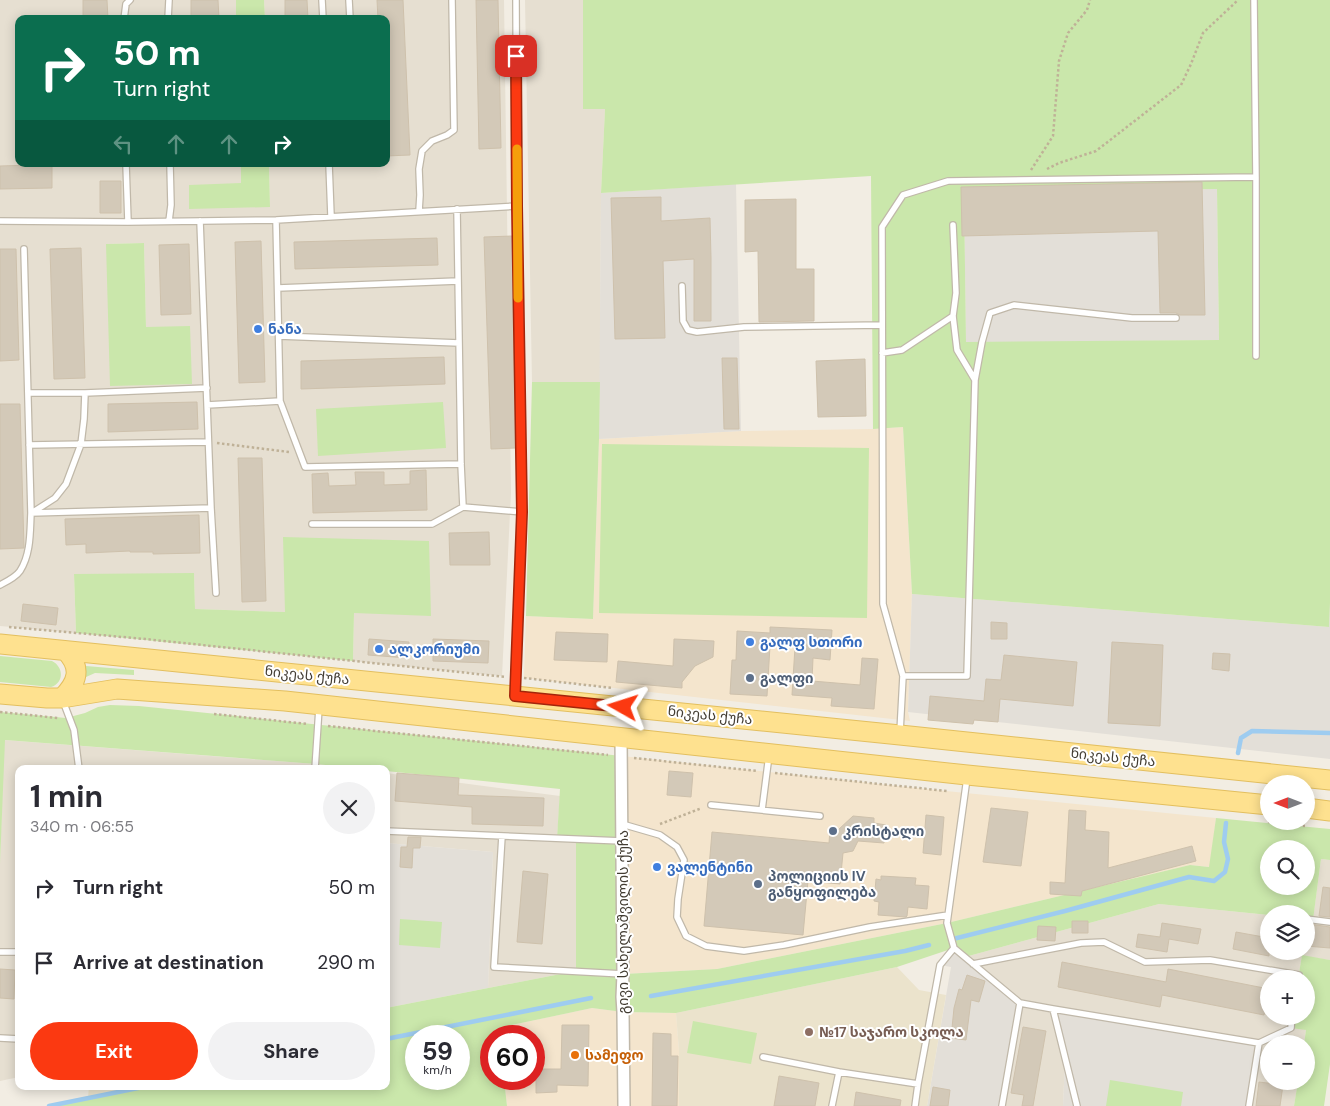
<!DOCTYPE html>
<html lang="en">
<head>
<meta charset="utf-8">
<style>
  body { margin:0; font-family:"DM Sans","Noto Sans Georgian",sans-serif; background:#f2f2f3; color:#2b2b33; height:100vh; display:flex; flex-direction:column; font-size:19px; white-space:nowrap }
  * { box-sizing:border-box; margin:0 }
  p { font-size:16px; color:#7c7c81 }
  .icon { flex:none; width:28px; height:28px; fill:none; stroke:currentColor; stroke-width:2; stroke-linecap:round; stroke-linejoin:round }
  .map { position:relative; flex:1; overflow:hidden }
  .side { position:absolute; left:15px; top:765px; width:375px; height:325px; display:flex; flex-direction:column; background:#fff; border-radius:10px; box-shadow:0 2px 12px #0003 }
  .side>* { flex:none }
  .banner { position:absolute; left:15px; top:15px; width:375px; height:152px; border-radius:10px; box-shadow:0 2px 12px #0003; background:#0b6e4f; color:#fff; overflow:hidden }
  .needle { width:32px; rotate:270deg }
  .fabs { position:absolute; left:1260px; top:775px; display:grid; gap:10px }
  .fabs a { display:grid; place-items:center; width:55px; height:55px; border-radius:50%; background:#fff; box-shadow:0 2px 12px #0003; font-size:25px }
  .speed { position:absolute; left:405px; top:1025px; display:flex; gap:10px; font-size:25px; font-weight:700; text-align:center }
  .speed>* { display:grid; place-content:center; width:65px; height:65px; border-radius:50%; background:#fff; box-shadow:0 2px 12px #0003; line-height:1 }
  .speed small { font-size:12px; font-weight:400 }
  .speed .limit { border:8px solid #d22; background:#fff; color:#111 }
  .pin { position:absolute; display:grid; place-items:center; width:42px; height:42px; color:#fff; margin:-21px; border-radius:10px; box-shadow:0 2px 8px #0006 }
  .me { position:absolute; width:55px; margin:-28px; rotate:276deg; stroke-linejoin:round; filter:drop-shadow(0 0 4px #0008) }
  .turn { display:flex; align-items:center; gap:18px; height:105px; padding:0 15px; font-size:22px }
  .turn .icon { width:65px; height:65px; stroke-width:2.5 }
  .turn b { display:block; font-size:35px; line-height:42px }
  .lanes { display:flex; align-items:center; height:48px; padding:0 15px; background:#0003; justify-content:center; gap:25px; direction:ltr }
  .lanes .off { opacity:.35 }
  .round { display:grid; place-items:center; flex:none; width:52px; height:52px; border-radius:26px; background:#f2f2f3 }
  .summary { display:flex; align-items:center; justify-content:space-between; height:85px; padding:0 15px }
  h1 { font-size:30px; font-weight:700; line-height:38px }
  .primary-button { display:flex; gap:10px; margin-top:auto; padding:10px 15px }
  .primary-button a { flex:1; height:58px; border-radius:30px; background:#fb3911; color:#fff; font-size:20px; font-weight:700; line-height:58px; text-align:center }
  .primary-button a+a { background:#f2f2f3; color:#2b2b33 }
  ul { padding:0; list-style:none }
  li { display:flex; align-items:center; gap:15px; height:75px; padding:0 15px }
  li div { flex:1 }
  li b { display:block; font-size:19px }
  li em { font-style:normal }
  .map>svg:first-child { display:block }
  .residential { fill:#e6dfd1; fill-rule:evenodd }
  .commercial { fill:#f4e5cd }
  .industrial { fill:#e3dfd8 }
  .education { fill:#ebe3cc }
  .green { fill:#cae7ab; fill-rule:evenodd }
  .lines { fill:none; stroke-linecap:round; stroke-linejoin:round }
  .stream { stroke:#9eccf0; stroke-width:4.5 }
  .building { fill:#d3c9b8; stroke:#cec1ac }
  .lane-casing { stroke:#c0b8a9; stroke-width:8 }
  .street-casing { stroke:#c0b8a9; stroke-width:14 }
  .primary-casing { stroke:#e3bf5f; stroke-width:21 }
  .path { stroke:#bfb197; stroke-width:2.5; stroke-dasharray:2.5 2.5; stroke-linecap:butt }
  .lane { stroke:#fff; stroke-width:5.5 }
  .street { stroke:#fff; stroke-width:11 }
  .primary { stroke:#fee18f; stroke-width:19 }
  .route-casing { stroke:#a3250b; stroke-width:12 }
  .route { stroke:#fb3911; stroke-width:9 }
  .slow { stroke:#f59e0b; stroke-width:9 }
  .shop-dot { fill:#3f7fe0; stroke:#fff; stroke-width:2 }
  .service-dot { fill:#5c6f8a; stroke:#fff; stroke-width:2 }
  .education-dot { fill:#8d6e63; stroke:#fff; stroke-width:2 }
  .food-dot { fill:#e8710a; stroke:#fff; stroke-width:2 }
  .labels { text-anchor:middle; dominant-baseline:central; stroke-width:4; stroke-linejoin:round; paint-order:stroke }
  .shop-label { font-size:14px; font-weight:bold; fill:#366cbe; stroke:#fff; text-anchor:start }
  .street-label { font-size:14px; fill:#433d33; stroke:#fff }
  .service-label { font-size:14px; font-weight:bold; fill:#4e5e75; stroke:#fff; text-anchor:start }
  .education-label { font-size:14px; font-weight:bold; fill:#785e54; stroke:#fff; text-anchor:start }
  .food-label { font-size:14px; font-weight:bold; fill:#c56008; stroke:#fff; text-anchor:start }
</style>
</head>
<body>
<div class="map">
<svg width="1330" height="1106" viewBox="0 0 1330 1106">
  <rect width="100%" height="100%" fill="#f2ede3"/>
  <path class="residential" d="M0 0H236V19H19V164H241V183L270 207 269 164H386V19H265L264 0H504L511 493 502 676 353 661 354 613 429 542 285 612 195 609 194 574 74 575 76 633 0 626ZM144 243 146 327 106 244Z
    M525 0H583V109H605L601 193 600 382H532Z
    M4 740 316 764 352 769H19V1077L0 1081V864Z
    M386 773 560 796 557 838 576 839V971L488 988 493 852 386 843Z
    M1321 859 1330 860V960L1302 956 1298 979H1269V1016H1292L1306 1030 1304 1044H1269V1081H1298L1294 1106H1249L1065 1059 1063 1106H1002L965 957 1159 904 1269 915V951H1306V919H1313Z"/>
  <path class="commercial" d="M903 427 912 594 908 712 910 721 524 678 526 616 593 619 599 439 741 431 873 429Z
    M622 756 926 789 1216 818 1210 867 1190 865 947 923 717 969 623 974Z
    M592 1008 623 1012 676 1013 679 1051V1106H507L504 1079H534V1036H498L497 1028Z"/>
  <path class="industrial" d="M736 184 741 431 599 439 601 193Z
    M1217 189 1219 340 966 343 964 192Z
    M912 594 1329 627 1330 603V759L908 712Z
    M386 843 493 852 488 988 386 1008Z
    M954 948 1020 1003 1002 1106H927L951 967 940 965Z
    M1053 1009 1259 1043 1249 1106H1063L1065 1059Z"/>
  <path class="education" d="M897 967 919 990 946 995 927 1106H679V1051L676 1013Z
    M89 1086H148L88 1098Z"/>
  <path class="green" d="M236 0H264L265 19H236Z
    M583 0H1330V603L1329 627 912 594 903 427 873 429 871 176 601 193 605 109H583ZM1217 189 1219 340 966 342 964 192Z
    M241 164H269L270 207 189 209V185L241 183Z
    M144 243 146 327 190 326 192 384 110 386 106 244Z
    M532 382H600L599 439 593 619 526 616Z
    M443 402 446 448 318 456 316 409Z
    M602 444 869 448 867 618 599 613Z
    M283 537 429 541 431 616 354 613 353 661 76 633 74 574 194 573 195 609 285 612Z
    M0 656 52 661C64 667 64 683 51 687L0 682Z
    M86 666 134 670V675L95 673 86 677Z
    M110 705 139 706 622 756 624 974 717 969 947 923 1190 865 1209 867 1216 818 1330 829V860L1321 859 1313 920 1306 919V914H1269V915L1159 904 965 957 954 948 897 967 676 1013 623 1012 592 1008 498 1028V1036H491V1079H504L507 1106H49L148 1086H386V1008L576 971V839L557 838 560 789 386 771V769H363L316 764 5 740 0 864V712L66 718 85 713 98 707ZM1269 849H1306V886H1269ZM416 1036H459V1079H416Z
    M400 919 442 922 440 948 399 945Z
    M1302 955 1330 960V1064L1324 1106H1294L1298 1081H1306V1044H1304L1306 1030 1291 1028 1292 1016H1306V979H1298Z
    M693 1021 757 1033 751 1064 687 1053Z
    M1110 1080 1183 1092 1181 1106H1106Z"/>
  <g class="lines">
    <path class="stream" d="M1238 753 1241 738 1252 731 1330 733
      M953 939 1065 911 1189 877 1214 881 1225 872 1228 859 1224 842 1226 823
      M651 996 905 951 929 945
      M386 1039 591 998
      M49 1106 148 1086"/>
  </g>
  <path class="building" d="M83 0H107L108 19H83Z
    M191 0H218L219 19H191Z
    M285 0H307L308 19H285Z
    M377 0H403L410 155 386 156V19H378Z
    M476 0H498L501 148 479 149Z
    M33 164H52V188L0 189V166L33 165Z
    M100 181H121V213H100Z
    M1202 182 1205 315H1180L1176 313H1160L1158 231 962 236 961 187Z
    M661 197V221L710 218 711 258V321H694V259L663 261 665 338 615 339 611 198Z
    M796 199V269H814V321L759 322 758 251 745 252V200Z
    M512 236 516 448 491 449 484 237Z
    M437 238 438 265 295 269 294 242Z
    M261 241 265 382 239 383 235 242Z
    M189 244 191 314 161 315 159 245Z
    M81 248 85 378 54 379 50 249Z
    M0 249H16L19 360 0 361Z
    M444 357 445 384 301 389V361Z
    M722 358H737L739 429H724Z
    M865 359 866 416 818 417 816 361Z
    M197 402 198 429 108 432V404Z
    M0 404H20L24 548 0 549Z
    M238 458H262L266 601 242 602Z
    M426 470 427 510 313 513 312 474 328 473 329 486 356 485 355 472H384V485L410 484V471Z
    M199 515 200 553 153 554V552H130V551L86 553V544L66 545 65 519Z
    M489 532 490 565H450L449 533Z
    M23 604 58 608 56 625 21 621Z
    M991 622 1007 623V639H991Z
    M770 627 832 630 830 660 813 658 812 681 860 685 862 658 878 659 874 709 831 706 832 698 792 695 795 647 770 646 767 696 730 694 732 660H736L737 631 770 633Z
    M556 632 608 634 607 662 554 660Z
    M369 639 409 642 408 658 368 655Z
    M433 639 489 641 488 663 433 661Z
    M674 639 714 641 713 657 695 666 682 682V688L616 682 618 661 673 666Z
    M1112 642 1163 645 1160 726 1108 723Z
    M1213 653 1230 654 1229 671 1212 669Z
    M1004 655 1077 662 1073 706 1000 699 998 722 974 720 973 724 928 720 930 696 984 701 986 679 1001 680Z
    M669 771 693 773 691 797 667 795Z
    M397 773 459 778 458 795 544 798 543 826 472 824V807L395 801Z
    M991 808 1028 812 1021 866 983 862Z
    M1069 810 1086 811 1085 830 1109 832 1108 868 1192 846 1196 861 1082 891 1081 896 1050 894V882L1065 883Z
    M926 815 944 817 941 855 923 853Z
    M853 816 874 818V823L886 825 884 843 858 841 853 851 843 853 840 884 808 881 803 935 704 926 712 832 829 843 830 830H838Z
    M408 837H421L420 848H413L412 868 400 867 401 847H407Z
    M523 871 548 874 542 944 517 942Z
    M881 876 916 878 915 885 929 886 927 909 908 907 907 916 906 917 878 915 879 902 874 901 876 879 881 880Z
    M1323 887 1330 888V917L1319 916Z
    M1072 921H1088V933H1072Z
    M1162 923 1201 929 1198 944 1169 939 1167 952 1136 947 1138 934 1160 937Z
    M1309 924 1330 927V948L1306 946Z
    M1038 926 1056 927 1055 941 1037 940Z
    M1236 932 1269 938V956L1233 949Z
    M1062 962 1166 982 1168 969 1269 989 1264 1015 1162 995 1160 1007 1058 987Z
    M0 969 15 970 14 999 0 998Z
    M967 975 985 981 979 1002 971 1000 966 1040 951 1038 954 1008 959 989 962 990Z
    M562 1025H589L588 1086 557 1085V1092L536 1093V1069H561Z
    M1023 1027 1046 1031 1033 1106H1022L1024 1095 1011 1093Z
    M653 1033 671 1034V1056H678L677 1106H652Z
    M779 1076 819 1083 815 1106H774Z
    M1259 1082 1283 1085 1280 1106H1256Z
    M933 1087 950 1090 948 1106H930Z
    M856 1092 901 1100 900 1106H854Z"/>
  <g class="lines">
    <g class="lane-casing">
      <path id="lane" d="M322 0 323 19
        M349 0 350 19
        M124 19 126 4 130 0
        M168 19 169 0
        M126 164 128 222
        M329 164 331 216
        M1256 177V356
        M457 209 461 464 463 507 522 512
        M419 211 420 195 419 169 422 151 432 141 447 135 454 130 452 0
        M276 220 280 401 305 467 461 464
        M0 221 128 222 276 220 517 206
        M169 221 171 205 170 164
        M682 286 683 321 688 330 697 332 744 327 882 325
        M278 288 458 281
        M279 336 459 343
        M882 353 902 350 953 316
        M975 380 982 342 990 313 1014 305 1132 318H1176
        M28 393H85
        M207 405 280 401
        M29 445 208 442
        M211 508 216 593
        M33 512 55 498 66 484 81 444 84 419 85 393 207 388
        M31 513 211 508 200 221
        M312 524H432L463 507
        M0 585C6 582 16 577 20 571 31 554 30 532 31 513L24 249
        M903 676H967L975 380 957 350 953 316 956 293 953 225
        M515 694 522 512 517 206 516 0
        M63 701 74 730 79 769
        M900 732 903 676 883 604 882 227 903 195 948 181 1256 177 1254 0
        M315 769 319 708
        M967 778 947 923 954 948 1020 1003 1002 1106
        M711 805 820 816
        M762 810 769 755
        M622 824 660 835 677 847 684 860 678 899 677 917 686 936 706 946 744 951 784 945 870 927 948 915
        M386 831 622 841
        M502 836 494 967 623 974
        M1306 919 1330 922
        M0 952H19
        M973 964 1081 943 1104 942 1145 962 1210 960 1299 975 1298 979
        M1020 1003 1053 1009 1259 1043 1291 1028 1292 1016
        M1053 1009 1077 1106
        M0 1038 19 1039
        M763 1057 839 1072
        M918 1084 940 965 954 948
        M832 1106 839 1072 918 1084 915 1106
        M1249 1106 1259 1043"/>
    </g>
    <g class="street-casing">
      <path id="street" d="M621 738 623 974 622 997 623 1012 624 1106"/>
    </g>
    <g class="primary-casing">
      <path id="primary" d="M0 644 900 735 1330 780
        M0 694 47 698H62L117 689 285 701 967 775 1269 805
        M62 698C78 682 82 668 66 651
        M1306 808 1330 811"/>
    </g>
    <path class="path" d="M1047 169 1059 163 1096 151 1181 85 1191 64 1203 33 1238 0
      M1031 170 1053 136 1059 61 1068 33 1087 10 1090 0
      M217 443 289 452
      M9 627 145 639 506 677
      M524 678 613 688
      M0 712 58 718
      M214 714 308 724
      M328 726 608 755
      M634 758 758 771
      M775 773 947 791
      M1268 822 1305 826
      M660 824 702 808"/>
    <use href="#lane" class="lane"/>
    <use href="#street" class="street"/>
    <use href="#primary" class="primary"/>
  </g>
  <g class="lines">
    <g class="route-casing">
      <path id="route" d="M516 56 517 206 522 512 515 696 623 707"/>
    </g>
    <use href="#route" class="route"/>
    <path class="slow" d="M517 149 518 298"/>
  </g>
  <g class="shop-dot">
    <circle cx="258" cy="329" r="5"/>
    <circle cx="750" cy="642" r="5"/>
    <circle cx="379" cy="649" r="5"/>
    <circle cx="657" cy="867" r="5"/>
  </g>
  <g class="service-dot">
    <circle cx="750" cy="678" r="5"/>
    <circle cx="833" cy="831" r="5"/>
    <circle cx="758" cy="884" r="5"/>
  </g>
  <circle class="education-dot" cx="809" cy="1032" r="5"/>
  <circle class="food-dot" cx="575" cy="1055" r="5"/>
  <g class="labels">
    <g class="shop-label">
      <text x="268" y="329">ნანა</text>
      <text x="760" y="642">გალფ სთორი</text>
      <text x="389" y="649">ალკორიუმი</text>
      <text x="667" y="867">ვალენტინი</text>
    </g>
    <g class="street-label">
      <text transform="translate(307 675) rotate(6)">ნიკეას ქუჩა</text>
      <text transform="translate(710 715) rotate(6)">ნიკეას ქუჩა</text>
      <text transform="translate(1113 757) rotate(6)">ნიკეას ქუჩა</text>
      <text transform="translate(623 922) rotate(-90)">გივი სახელაშვილის ქუჩა</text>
    </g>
    <g class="service-label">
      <text x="760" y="678">გალფი</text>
      <text x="843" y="831">კრისტალი</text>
      <text x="768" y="876">პოლიციის IV<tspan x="768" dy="16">განყოფილება</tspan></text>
    </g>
    <g class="education-label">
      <text x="819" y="1032">№17 საჯარო სკოლა</text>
    </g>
    <g class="food-label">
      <text x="585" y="1055">სამეფო</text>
    </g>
  </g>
</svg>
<div class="fabs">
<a><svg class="needle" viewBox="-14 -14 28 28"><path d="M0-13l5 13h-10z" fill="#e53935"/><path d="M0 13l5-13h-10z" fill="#7c7c81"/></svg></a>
<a><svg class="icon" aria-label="search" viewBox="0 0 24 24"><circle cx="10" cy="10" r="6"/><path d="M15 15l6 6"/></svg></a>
<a><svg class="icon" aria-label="layers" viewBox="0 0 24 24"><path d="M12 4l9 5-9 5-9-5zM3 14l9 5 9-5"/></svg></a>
<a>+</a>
<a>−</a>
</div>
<div class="speed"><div>59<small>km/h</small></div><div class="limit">60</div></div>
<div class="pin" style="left:516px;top:56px;background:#d93025"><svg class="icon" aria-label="arrive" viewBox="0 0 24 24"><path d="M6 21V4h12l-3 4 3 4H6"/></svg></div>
<svg class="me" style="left:623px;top:707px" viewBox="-20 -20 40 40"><path d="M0-17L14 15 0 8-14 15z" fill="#fb3911" stroke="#fff" stroke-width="4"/></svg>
<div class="banner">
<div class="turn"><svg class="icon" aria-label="right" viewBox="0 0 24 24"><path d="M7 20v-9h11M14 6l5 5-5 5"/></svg><div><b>50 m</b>Turn right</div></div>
<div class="lanes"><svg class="icon off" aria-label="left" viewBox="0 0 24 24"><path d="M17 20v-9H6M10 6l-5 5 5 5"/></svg><svg class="icon off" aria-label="ahead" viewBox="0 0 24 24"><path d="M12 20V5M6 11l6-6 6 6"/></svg><svg class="icon off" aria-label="ahead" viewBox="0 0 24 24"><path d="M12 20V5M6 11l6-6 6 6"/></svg><svg class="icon" aria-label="right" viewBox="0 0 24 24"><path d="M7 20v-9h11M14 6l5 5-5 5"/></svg></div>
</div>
<section class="side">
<div class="summary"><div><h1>1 min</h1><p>340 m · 06:55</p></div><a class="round"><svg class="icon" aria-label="close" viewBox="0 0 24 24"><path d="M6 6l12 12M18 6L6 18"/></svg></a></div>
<ul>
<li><svg class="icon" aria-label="right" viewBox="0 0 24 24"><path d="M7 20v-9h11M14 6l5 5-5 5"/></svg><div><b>Turn right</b></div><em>50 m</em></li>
<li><svg class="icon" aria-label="arrive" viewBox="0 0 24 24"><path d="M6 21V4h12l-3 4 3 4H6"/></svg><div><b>Arrive at destination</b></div><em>290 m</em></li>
</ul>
<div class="primary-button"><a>Exit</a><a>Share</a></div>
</section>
</div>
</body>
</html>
